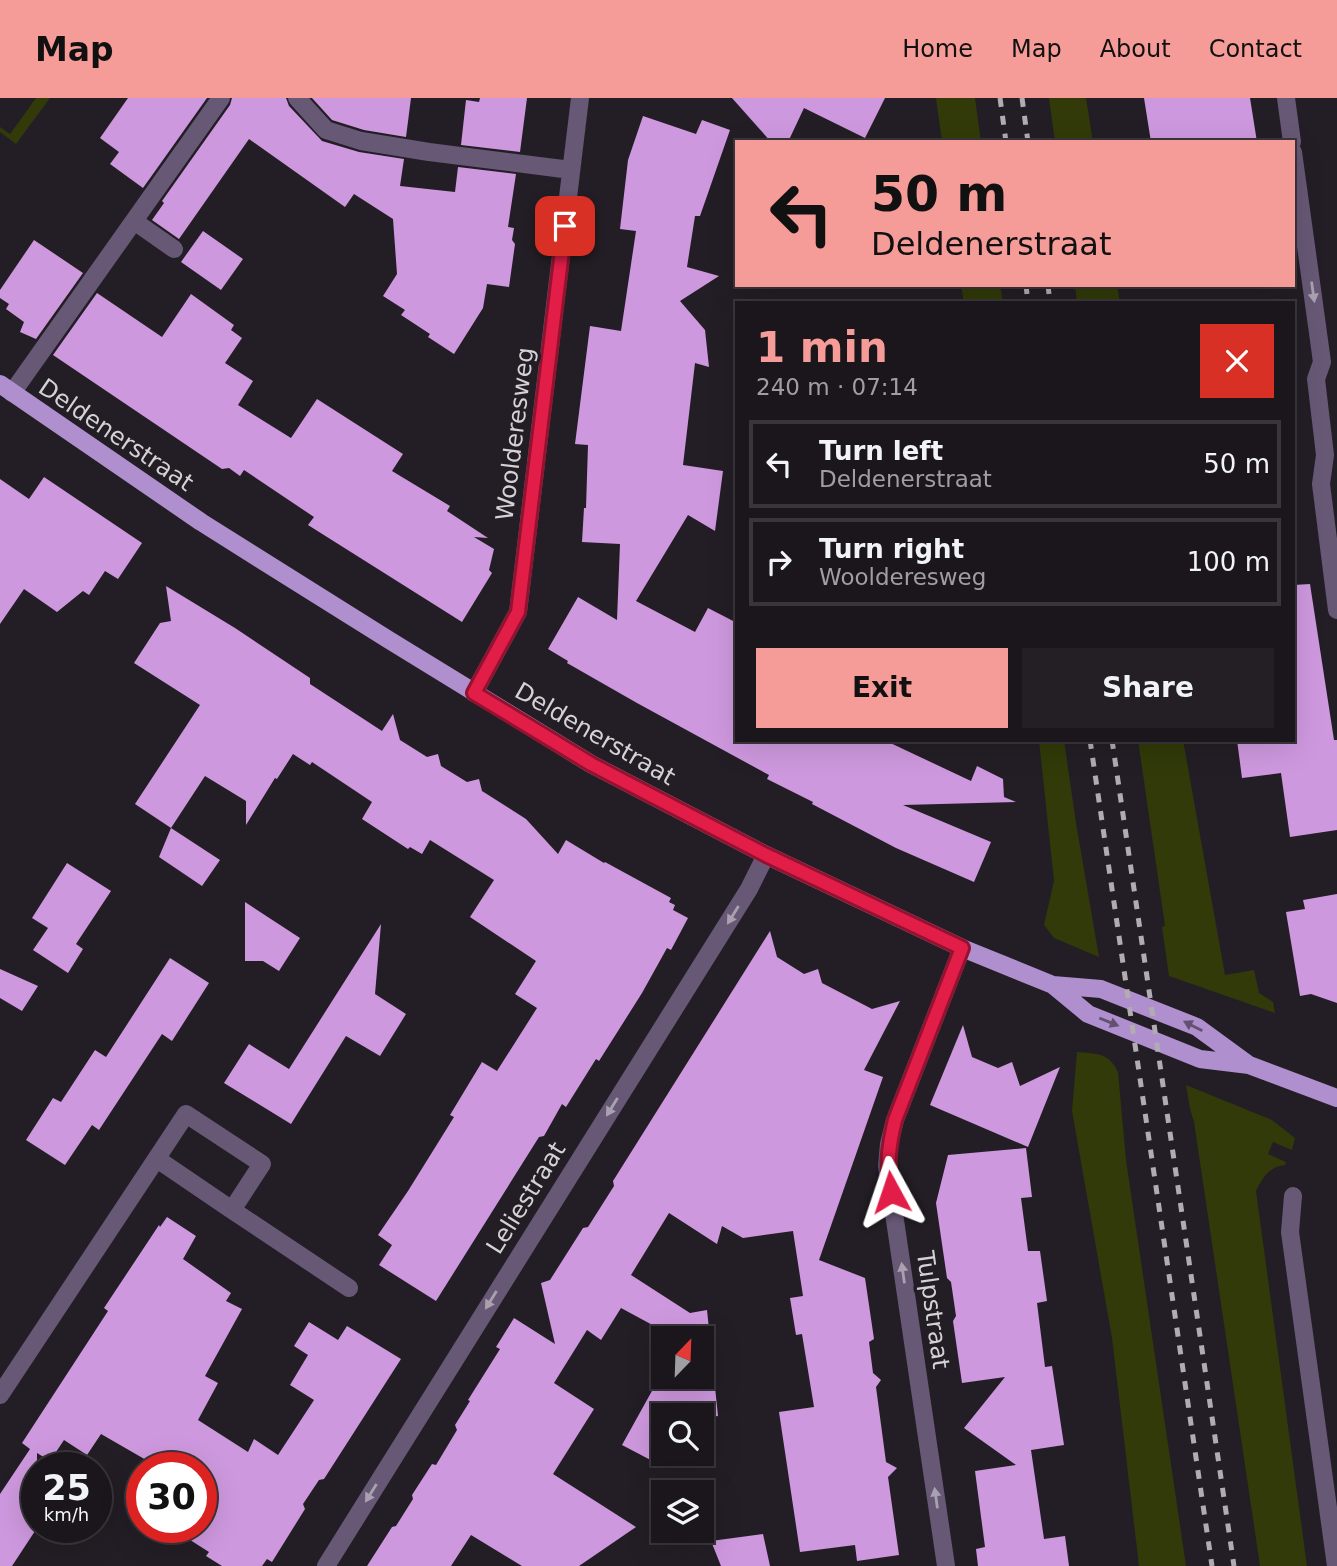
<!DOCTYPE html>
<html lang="en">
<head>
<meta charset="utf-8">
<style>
  body { margin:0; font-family:"DejaVu Sans",sans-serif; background:#231f25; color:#f1f3f6; height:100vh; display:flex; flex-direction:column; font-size:26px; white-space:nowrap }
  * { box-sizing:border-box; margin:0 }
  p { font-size:23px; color:#9f9fa3 }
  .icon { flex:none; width:38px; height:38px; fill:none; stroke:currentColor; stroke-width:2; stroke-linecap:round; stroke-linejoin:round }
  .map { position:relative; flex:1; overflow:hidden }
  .panel { position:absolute; left:735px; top:203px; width:560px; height:441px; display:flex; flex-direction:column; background:#1a161c; border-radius:0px; box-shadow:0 7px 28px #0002,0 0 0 2px #38353b }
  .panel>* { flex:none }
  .hud { position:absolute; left:735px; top:42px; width:560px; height:147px; border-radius:0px; box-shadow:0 7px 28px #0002,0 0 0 2px #38353b; background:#f59b98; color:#111; overflow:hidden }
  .needle { width:46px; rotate:23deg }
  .controls { position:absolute; left:651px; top:1228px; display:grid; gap:14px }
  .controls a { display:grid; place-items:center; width:63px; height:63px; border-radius:0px; background:#1a161c; box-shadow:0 7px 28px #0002,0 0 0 2px #38353b; font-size:35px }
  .speed { position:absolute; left:21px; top:1354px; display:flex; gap:14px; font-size:35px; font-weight:700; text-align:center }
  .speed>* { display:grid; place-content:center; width:91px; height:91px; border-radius:50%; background:#1a161c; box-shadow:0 7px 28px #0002,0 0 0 2px #38353b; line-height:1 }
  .speed small { font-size:18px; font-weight:400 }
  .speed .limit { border:10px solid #d22; background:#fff; color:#111 }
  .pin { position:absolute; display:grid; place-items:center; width:60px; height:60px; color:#fff; margin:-30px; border-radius:14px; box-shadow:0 4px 10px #0006 }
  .me { position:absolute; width:77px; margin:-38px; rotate:355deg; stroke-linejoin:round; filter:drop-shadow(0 0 5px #0008) }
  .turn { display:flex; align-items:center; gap:24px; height:147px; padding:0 21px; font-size:32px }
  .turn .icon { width:91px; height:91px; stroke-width:2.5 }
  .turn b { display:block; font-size:49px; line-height:60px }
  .round { display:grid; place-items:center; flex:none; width:74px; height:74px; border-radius:0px; background:#231f25 }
  .head { display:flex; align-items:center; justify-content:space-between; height:119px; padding:0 21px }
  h1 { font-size:42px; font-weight:700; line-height:52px; color:#f59b98 }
  .action { display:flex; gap:14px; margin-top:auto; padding:14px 21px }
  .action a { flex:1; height:80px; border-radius:0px; background:#f59b98; color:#111; font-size:28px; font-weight:700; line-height:80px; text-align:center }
  .action a+a { background:#231f25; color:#f1f3f6 }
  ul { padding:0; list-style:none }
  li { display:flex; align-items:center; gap:21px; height:88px; margin:0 14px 10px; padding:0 7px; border:4px solid #38353b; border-radius:0px }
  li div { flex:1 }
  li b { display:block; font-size:26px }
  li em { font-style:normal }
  header { display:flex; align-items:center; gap:42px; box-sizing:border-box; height:98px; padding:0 35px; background:#f59b98; color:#111 }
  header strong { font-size:33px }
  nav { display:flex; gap:38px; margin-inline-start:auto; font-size:24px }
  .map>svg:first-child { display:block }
  .green { fill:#313a08 }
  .building { fill:#ce98de }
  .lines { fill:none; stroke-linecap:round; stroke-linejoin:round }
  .minor { stroke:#675876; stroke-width:18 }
  .major { stroke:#af8fce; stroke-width:18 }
  .rail { stroke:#b0acb1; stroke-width:5; stroke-dasharray:9 9; stroke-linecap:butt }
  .oneway { fill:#a9a1b0 }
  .oneway2 { fill:#625171 }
  .route-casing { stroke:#92132f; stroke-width:18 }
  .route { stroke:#e11d48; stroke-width:12 }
  .labels { text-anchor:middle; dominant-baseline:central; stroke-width:7; stroke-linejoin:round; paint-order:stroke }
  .street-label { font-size:24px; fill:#d5d2d6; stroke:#231e25 }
</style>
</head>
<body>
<header>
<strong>Map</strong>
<nav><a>Home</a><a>Map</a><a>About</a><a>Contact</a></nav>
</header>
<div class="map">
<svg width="1337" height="1468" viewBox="0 0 1337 1468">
  <rect width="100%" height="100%" fill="#231e25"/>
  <path class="green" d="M36 0H50L16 46 0 34V29L10 36Z
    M936 0H975L981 44H942Z
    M1049 0H1086L1093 44H1055Z
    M961 187H1000L1003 205H964Z
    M1075 187H1117L1120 205H1077Z
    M1039 642H1064L1076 725 1099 859 1054 840 1044 827 1054 783Z
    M1138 642H1183L1225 877 1254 872 1259 895 1273 904 1275 915 1169 878 1162 829 1165 828Z
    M1077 954C1096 956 1109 954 1118 974L1126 1062 1186 1468H1139L1112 1240 1072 1013Z
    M1186 987 1272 1022 1295 1040 1292 1052 1273 1044 1268 1056 1286 1064 1285 1067C1269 1069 1263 1079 1256 1093L1307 1468H1260L1194 1024 1190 1011Z"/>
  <path class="building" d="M128 0H207L143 90 110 66 119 54 100 40Z
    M232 0H286L289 8 322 43 359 54 404 61 400 88 455 94 458 69 516 76 508 129 514 130 512 142 515 146 509 189 487 186 483 210 454 256 428 239 430 236 401 217 405 212 383 198 397 176 393 121 354 96 345 109 249 41 179 141 152 122 164 105 162 103 230 7Z
    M312 0H411L406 39 364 32 332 22Z
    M480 0H527L520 54 461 47 466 2 479 4Z
    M732 0H885L865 40 804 10 788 44H771Z
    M1144 0H1250L1257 44H1151Z
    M643 18 696 36 702 22 730 32 700 118H695L687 169 719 178 680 203 705 232 709 269 695 265 683 367 723 373 715 433 688 417 636 503 695 534 708 510 737 525V642H884L971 683 977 668 1003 681 1004 699 1016 704 903 707 991 744 974 784 896 750 812 706 813 704 767 681 769 677 637 605 567 565 568 563 548 551 578 499 617 522 620 446 582 444 584 410H586L588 347 575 346 590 228 621 233 636 133 620 131 628 62Z
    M203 133 243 161 221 192 181 164Z
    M34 142 83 175 36 241 20 234 24 224 6 211 9 206 0 200V192Z
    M97 195 162 239 191 196 234 227 231 232 242 240 225 265 253 283 238 307 291 340 317 301 403 356 392 373 450 408 447 413 488 440 474 439 494 451 489 472 492 475 462 524 308 427 314 419 244 372 240 378 229 370 222 371 53 257Z
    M44 379 142 445 118 481 105 473 89 497 83 493 57 514 24 491 0 526V381L29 401Z
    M1310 486 1334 642H1337V732L1290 739 1281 675 1242 680 1237 642H1293V487Z
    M166 488 235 530 310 580V586L382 633 393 616 400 642 427 659 438 656 441 668 467 684 479 681 482 693 526 721 558 756 566 742 604 765 605 764 671 800 669 804 675 807 673 812 688 820 671 852 667 850 642 895 599 963 596 961 566 1009 562 1006 544 1038 539 1039 436 1203 379 1167 392 1147 378 1137 408 1093 454 1019 450 1017 482 964 497 973 537 910 515 896 536 863 470 819 494 782 430 742 422 756 410 749 408 751 362 721 372 704 312 664 310 667 293 656 277 681 275 680 246 727V703L205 678 171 730 135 706 200 607 134 565 160 525 171 523Z
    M171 730 220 762 202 788 159 759Z
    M67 765 111 793 76 846 83 851 68 875 33 852 48 830 32 820Z
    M1337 796V905L1311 896 1300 898 1286 814 1305 811 1303 802Z
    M245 804 300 840 279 873 263 863H245Z
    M381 826 375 896 406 916 380 958 346 938 291 1026 224 985 249 946 289 971Z
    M770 833 777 859 804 876 818 871 822 885 872 911 900 903 864 972 883 979 819 1162 865 1180 874 1241 869 1244 873 1275 881 1282 876 1289 886 1364 897 1370 888 1379 899 1457 857 1463 855 1447 800 1454 779 1314 814 1309 802 1236 796 1237 790 1200 803 1198 793 1133 743 1140 722 1128 717 1146 669 1115 631 1177 690 1215 707 1212 718 1318 702 1320V1318H663V1356H668L662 1368 622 1347 658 1282 654 1280 661 1267 657 1265 659 1261 656 1259 663 1248V1279H702V1241H668L671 1237 621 1210 601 1242 587 1232 554 1285 594 1311 553 1376 636 1429 579 1468H522L471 1437 451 1468H367L392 1429 396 1428 413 1401 412 1397 432 1366 436 1367 457 1332 455 1327 470 1303 468 1302 500 1251 496 1249 514 1220 555 1246 541 1185 550 1182 583 1130 588 1129 614 1088 613 1083Z
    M170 860 209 885 172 943 162 936 99 1032 92 1027 65 1067 26 1042 53 1000 61 1004 95 952 106 959Z
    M0 871 38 888 22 913 0 900Z
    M963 927 972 959 998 970 1012 964 1020 988 1060 969 1028 1049 930 1007Z
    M1026 1050 1032 1099 1021 1100 1028 1153H1040L1047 1203 1037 1205 1045 1269 1052 1268 1064 1347 1031 1352 1044 1441 1065 1438 1069 1468H978L976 1451 985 1449 975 1373 1016 1367 964 1330 1005 1279 962 1285 953 1223 956 1218 951 1184 947 1180 936 1105 948 1057Z
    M167 1119 196 1138 183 1161 231 1195 226 1203 242 1211 205 1278 218 1285 198 1322 248 1354 254 1341 278 1357 314 1302 290 1287 308 1257 294 1248 309 1224 338 1242 347 1228 401 1261 324 1381 319 1382 303 1406 305 1411 272 1464 267 1461 262 1468H222L206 1458 209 1454 187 1440 194 1430H201V1370H160L101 1336 87 1357 64 1342 50 1363 37 1355V1430L12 1468H0V1396L30 1351 22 1345 108 1213 104 1210 159 1127 160 1129Z
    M763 1436 770 1468H721L711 1443Z"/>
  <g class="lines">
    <path class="minor" d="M297 0 326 32 361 43 429 54 571 72
      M1286 0 1292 44
      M1293 54 1322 264 1316 281 1325 357 1321 386 1337 512
      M134 123 174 151
      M12 295 221 0
      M474 595 518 514 580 0
      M1293 1098 1290 1134 1336 1468
      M232 1112 349 1190
      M0 1297 186 1016 262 1066 232 1112 157 1061
      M326 1468 749 791 766 757
      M946 1468 887 1068 889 1046 895 1022 962 850"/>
    <path class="major" d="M0 286 201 424 389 542 591 666 766 757 962 850 1053 887 1101 891 1197 929 1249 967
      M1053 887 1088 916 1200 961 1249 967 1337 1000"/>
    <path class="rail" d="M1000 0 1006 44
      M1022 0 1028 44
      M1026 187 1028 205
      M1048 187 1050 205
      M1090 642 1212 1468
      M1112 642 1234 1468"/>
  </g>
  <defs><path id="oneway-solid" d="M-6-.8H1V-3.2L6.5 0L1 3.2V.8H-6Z" transform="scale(1.75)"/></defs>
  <g class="oneway">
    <use href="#oneway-solid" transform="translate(1313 194) rotate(82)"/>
    <use href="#oneway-solid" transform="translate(733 817) rotate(122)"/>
    <use href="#oneway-solid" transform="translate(612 1009) rotate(122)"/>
    <use href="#oneway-solid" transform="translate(903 1175) rotate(-98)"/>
    <use href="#oneway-solid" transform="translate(491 1202) rotate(122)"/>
    <use href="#oneway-solid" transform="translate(371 1395) rotate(122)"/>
    <use href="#oneway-solid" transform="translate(936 1400) rotate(-98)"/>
  </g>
  <g class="oneway2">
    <use href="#oneway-solid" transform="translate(1109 924) rotate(22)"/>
    <use href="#oneway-solid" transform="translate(1193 928) rotate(-153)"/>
  </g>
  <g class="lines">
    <g class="route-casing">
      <path id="route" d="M565 128 518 514 474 595 591 666 612 677 766 757 962 850 895 1022C888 1051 887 1065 891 1094"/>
    </g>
    <use href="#route" class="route"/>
  </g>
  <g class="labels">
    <g class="street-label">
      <text transform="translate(515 336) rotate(-83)">Woolderesweg</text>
      <text transform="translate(116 337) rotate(34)">Deldenerstraat</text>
      <text transform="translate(595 636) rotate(30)">Deldenerstraat</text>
      <text transform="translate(526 1100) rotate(-58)">Leliestraat</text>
      <text transform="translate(933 1212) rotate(82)">Tulpstraat</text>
    </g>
  </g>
</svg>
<div class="controls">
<a><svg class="needle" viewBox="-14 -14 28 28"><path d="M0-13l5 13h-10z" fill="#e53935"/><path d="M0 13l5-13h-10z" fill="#9f9fa3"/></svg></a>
<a><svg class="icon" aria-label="search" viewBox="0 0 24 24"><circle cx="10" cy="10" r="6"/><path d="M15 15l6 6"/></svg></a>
<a><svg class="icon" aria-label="layers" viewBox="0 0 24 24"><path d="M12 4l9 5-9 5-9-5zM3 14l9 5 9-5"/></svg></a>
</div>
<div class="speed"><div>25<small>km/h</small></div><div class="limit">30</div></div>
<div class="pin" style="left:565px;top:128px;background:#d93025"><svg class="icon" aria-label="arrive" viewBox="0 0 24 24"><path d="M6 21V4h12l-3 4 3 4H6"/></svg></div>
<svg class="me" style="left:891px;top:1094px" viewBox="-20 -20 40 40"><path d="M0-17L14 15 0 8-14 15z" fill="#e11d48" stroke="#fff" stroke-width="4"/></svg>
<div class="hud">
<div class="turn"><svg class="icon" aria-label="left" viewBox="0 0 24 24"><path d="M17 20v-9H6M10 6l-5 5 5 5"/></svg><div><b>50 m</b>Deldenerstraat</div></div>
</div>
<section class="panel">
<div class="head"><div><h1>1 min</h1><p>240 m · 07:14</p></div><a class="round" style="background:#d93025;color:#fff"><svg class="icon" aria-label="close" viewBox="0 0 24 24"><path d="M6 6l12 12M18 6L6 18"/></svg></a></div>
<ul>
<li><svg class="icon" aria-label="left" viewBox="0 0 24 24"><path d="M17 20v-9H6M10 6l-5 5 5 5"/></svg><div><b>Turn left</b><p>Deldenerstraat</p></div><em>50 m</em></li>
<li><svg class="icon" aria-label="right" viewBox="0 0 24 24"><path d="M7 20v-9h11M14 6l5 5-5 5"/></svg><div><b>Turn right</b><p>Woolderesweg</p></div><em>100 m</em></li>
</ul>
<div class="action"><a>Exit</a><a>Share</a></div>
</section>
</div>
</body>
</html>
